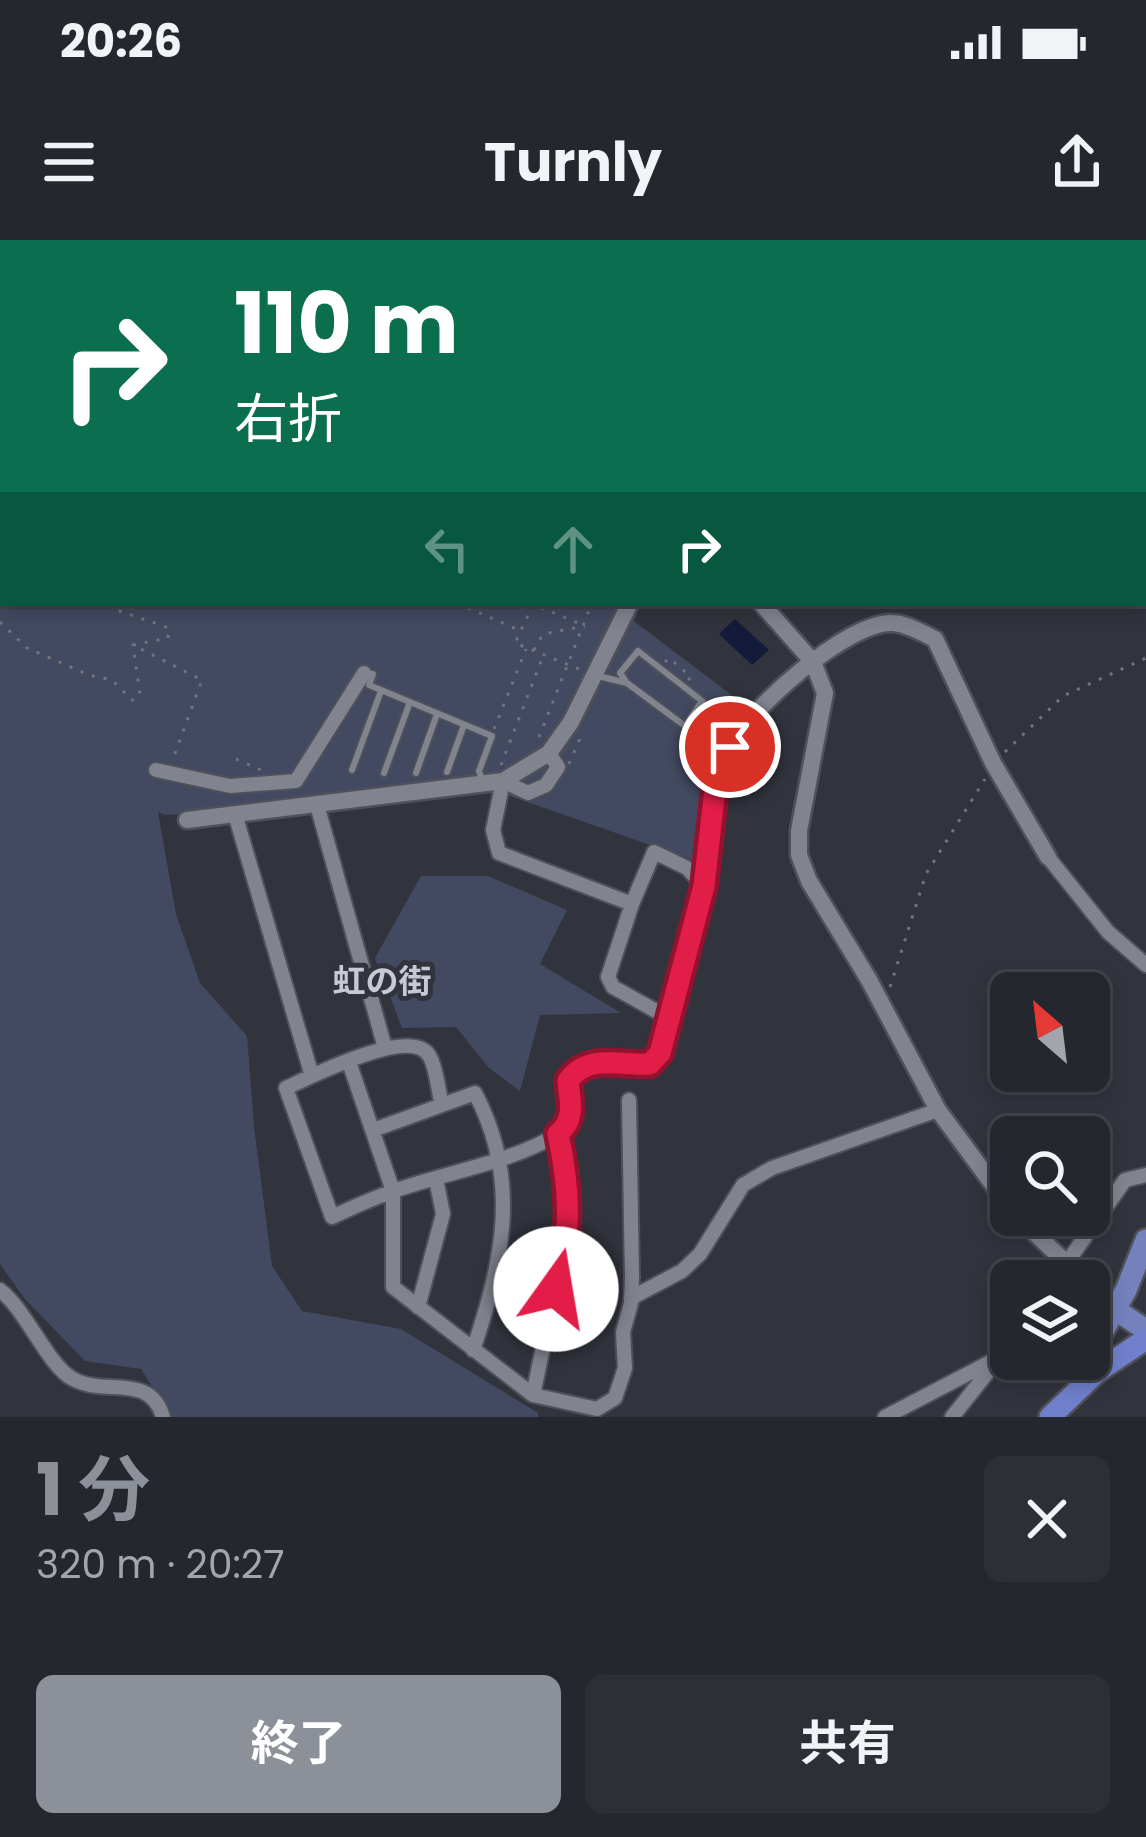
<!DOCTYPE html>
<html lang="ja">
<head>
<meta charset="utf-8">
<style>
  body { margin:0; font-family:Poppins,"Noto Sans JP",sans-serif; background:#2d2f36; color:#f1f3f6; height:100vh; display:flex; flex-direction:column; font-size:45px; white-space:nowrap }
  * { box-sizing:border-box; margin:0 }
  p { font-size:39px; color:#a3a5aa }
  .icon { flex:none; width:66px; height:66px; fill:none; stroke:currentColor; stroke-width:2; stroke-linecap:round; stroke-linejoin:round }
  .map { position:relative; height:1177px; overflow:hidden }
  .panel { display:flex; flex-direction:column; background:#25272e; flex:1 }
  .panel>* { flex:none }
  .top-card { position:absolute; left:0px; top:0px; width:1146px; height:366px; box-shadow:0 6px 18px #0003,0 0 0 3px #42444a; background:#0b6e4f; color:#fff; overflow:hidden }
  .needle { width:78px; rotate:332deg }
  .fabs { position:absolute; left:990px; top:732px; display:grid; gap:24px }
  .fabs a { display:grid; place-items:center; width:120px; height:120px; border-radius:18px; background:#25272e; box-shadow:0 6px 18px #0003,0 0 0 3px #42444a; font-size:60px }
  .pin { position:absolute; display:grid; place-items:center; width:102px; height:102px; color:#fff; margin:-51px; border:6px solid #fff; border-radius:50%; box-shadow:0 3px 12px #0007 }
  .me { position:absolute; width:132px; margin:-66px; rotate:13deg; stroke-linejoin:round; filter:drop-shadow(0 0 9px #0008) }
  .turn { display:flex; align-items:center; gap:42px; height:252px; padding:0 36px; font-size:54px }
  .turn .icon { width:156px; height:156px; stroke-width:2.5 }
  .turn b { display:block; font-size:84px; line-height:102px }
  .lanes { display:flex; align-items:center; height:114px; padding:0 36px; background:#0003; justify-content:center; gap:60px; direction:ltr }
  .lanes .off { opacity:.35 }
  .round { display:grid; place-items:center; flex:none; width:126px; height:126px; border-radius:18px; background:#2d2f36 }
  .summary { display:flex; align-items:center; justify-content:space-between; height:204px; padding:0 36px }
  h1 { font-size:72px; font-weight:700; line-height:90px; color:#8c9099 }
  .button { display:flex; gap:24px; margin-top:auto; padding:24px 36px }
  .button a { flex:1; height:138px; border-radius:18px; background:#8c9099; color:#fff; font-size:48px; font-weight:700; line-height:138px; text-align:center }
  .button a+a { background:#2d2f36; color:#f1f3f6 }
  .status { display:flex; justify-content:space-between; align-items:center; height:84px; padding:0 60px; background:#25272e; direction:ltr }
  .status svg { height:33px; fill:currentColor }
  header { display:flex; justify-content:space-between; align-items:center; height:156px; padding:0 36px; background:#25272e; font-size:54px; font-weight:700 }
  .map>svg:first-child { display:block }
  .green { fill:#434960 }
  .water { fill:#141a3a }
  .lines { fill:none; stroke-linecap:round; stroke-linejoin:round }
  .service-casing { stroke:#4f5159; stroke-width:10 }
  .minor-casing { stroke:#4f5159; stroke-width:18 }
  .tertiary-casing { stroke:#4f5159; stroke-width:21 }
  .primary-casing { stroke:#4f5159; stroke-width:26 }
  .trunk-casing { stroke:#4f5159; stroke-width:26 }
  .path { stroke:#71747c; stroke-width:3; stroke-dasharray:3 9; stroke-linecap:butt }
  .service { stroke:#81848f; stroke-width:6 }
  .minor { stroke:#81848f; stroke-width:14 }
  .tertiary { stroke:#81848f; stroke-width:16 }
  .primary { stroke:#7481bd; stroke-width:21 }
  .trunk { stroke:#7080cc; stroke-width:21 }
  .route-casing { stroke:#92132f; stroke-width:30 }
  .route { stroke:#e11d48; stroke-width:21 }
  .labels { text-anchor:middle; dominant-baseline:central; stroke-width:10; stroke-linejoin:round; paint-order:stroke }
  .neighbourhood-label { font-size:33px; font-weight:bold; fill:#c7cad6; stroke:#31343d }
</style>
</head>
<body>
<div class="status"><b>20:26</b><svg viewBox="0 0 49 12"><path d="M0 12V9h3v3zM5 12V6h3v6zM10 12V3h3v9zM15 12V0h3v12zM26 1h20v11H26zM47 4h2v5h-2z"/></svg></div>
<header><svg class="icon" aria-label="menu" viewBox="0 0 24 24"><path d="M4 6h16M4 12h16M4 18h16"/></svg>Turnly<svg class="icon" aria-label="share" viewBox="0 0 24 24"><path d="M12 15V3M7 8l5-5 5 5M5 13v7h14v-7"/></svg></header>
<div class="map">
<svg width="1146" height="1177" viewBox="0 0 1146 1177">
  <rect width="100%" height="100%" fill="#31343d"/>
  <path class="green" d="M64 0H461L463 3H61Z
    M0 117 3 363H641L634 381 742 463 702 529 699 622 507 555 480 552 165 575 158 572 176 674 200 743 247 796 254 886 272 1026 302 1071 401 1089 538 1173V1177H171L141 1129 85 1121 24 1058 0 1024Z
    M421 636H488L567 670 540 724 621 773 540 775 520 851 488 827 456 787 402 788 375 718Z"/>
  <path class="water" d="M735 379 769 410 752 425 719 394Z"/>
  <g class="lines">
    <g class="service-casing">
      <path id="service" d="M364 433 373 434 369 445 492 496 479 531 483 542
        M598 436 627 443 685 486 702 461 638 411 620 433 627 443
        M352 530 381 451
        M447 532 464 485
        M384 533 410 462
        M416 533 437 474"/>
    </g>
    <g class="minor-casing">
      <path id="minor" d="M596 3 597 0
        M689 3 690 0
        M810 3 812 0
        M549 513 558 527 546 545 528 553 503 541 493 590 499 613 632 664
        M156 530 230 546 296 541 364 433
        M317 565 385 808
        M235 574 312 836
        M1048 617 1108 692 1146 725
        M349 822 393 951V1047L533 1155 597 1169 615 1158 625 1128 623 1092 631 1063 632 1037 629 860
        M373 890 442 865
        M1054 1041 1125 940 1146 935
        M0 1050C27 1071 48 1126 73 1139 105 1157 150 1132 163 1177
        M631 1058 682 1031 700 1014 743 945 772 928 938 870
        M418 1067 443 974 436 939
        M473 1110C503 1021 521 940 475 853L442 865C438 850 437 830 430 817 414 784 312 836 286 848L332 977C351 968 371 959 391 952 445 932 508 924 558 894 583 879 559 854 571 836 585 813 628 826 650 824 664 809 665 797 667 777L704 646 687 628 654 612 632 664 608 737 613 747 667 777
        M533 1155 570 979 558 894
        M885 1177 1002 1116
        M952 1177 1011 1103"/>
    </g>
    <g class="tertiary-casing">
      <path id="tertiary" d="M471 0 473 3
        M47 3 50 0
        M0 57 3 53
        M761 363 813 422 825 453 799 591V615L809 641 869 740 938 870 1011 969
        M187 580 503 541 549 513 571 482 630 363
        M704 646C710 601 710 553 729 510 746 471 848 381 892 383 906 383 922 393 935 399L993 523 1048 617
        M1016 975 1085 1041
        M1089 1045 1116 1070"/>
    </g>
    <g class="primary-casing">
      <path id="primary" d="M1116 1070 1146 1090
        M1089 1116 1126 1050 1146 1000"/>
    </g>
    <g class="trunk-casing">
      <path id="trunk" d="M1050 1177 1097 1132 1146 1099"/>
    </g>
    <path class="path" d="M0 354 3 352
      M96 363 169 388 168 398 133 405 202 440 173 519
      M457 363 521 391
      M530 363 583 385
      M533 365 515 403 581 430
      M0 382 27 408 89 435 112 440 132 460 140 455 133 405
      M534 410 543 394 585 386
      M665 422 669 418 691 437 688 440
      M494 489 526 409
      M539 497 592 363
      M1005 512 1063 456 1146 418
      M236 519 263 531
      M569 524 582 494
      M501 525 543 416
      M890 747 926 634 985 539"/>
    <use href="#service" class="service"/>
    <use href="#minor" class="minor"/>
    <use href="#tertiary" class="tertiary"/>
    <use href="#primary" class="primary"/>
    <use href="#trunk" class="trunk"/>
  </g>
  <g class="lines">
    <g class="route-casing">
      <path id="route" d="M556 1049C572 994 570 949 558 894 576 879 570 861 568 841 587 813 621 826 650 824L660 813 704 646 715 549 730 507"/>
    </g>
    <use href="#route" class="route"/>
  </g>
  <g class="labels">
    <g class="neighbourhood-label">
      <text x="382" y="741">虹の街</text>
    </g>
  </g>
</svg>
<div class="fabs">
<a><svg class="needle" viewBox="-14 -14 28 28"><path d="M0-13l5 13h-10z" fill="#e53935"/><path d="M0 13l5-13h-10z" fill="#a3a5aa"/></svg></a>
<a><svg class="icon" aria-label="search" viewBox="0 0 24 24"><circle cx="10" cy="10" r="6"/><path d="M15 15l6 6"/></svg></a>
<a><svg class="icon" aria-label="layers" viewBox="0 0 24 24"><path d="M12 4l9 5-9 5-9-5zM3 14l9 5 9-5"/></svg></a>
</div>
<div class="pin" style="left:730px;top:507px;background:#d93025"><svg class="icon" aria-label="arrive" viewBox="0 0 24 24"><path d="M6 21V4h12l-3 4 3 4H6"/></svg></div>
<svg class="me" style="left:556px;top:1049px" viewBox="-20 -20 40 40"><circle r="19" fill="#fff"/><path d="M0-13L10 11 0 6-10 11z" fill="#e11d48"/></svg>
<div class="top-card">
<div class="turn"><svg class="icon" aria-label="right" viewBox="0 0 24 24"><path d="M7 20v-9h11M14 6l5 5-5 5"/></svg><div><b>110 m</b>右折</div></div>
<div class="lanes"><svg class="icon off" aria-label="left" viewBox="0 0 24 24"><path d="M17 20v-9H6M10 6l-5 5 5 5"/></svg><svg class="icon off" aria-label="ahead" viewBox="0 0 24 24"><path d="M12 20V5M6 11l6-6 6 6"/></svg><svg class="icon" aria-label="right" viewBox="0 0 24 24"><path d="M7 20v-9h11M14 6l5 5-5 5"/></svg></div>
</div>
</div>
<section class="panel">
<div class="summary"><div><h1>1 分</h1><p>320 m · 20:27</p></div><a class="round"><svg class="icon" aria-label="close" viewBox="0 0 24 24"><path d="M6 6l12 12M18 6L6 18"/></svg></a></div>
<div class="button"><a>終了</a><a>共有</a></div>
</section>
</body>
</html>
